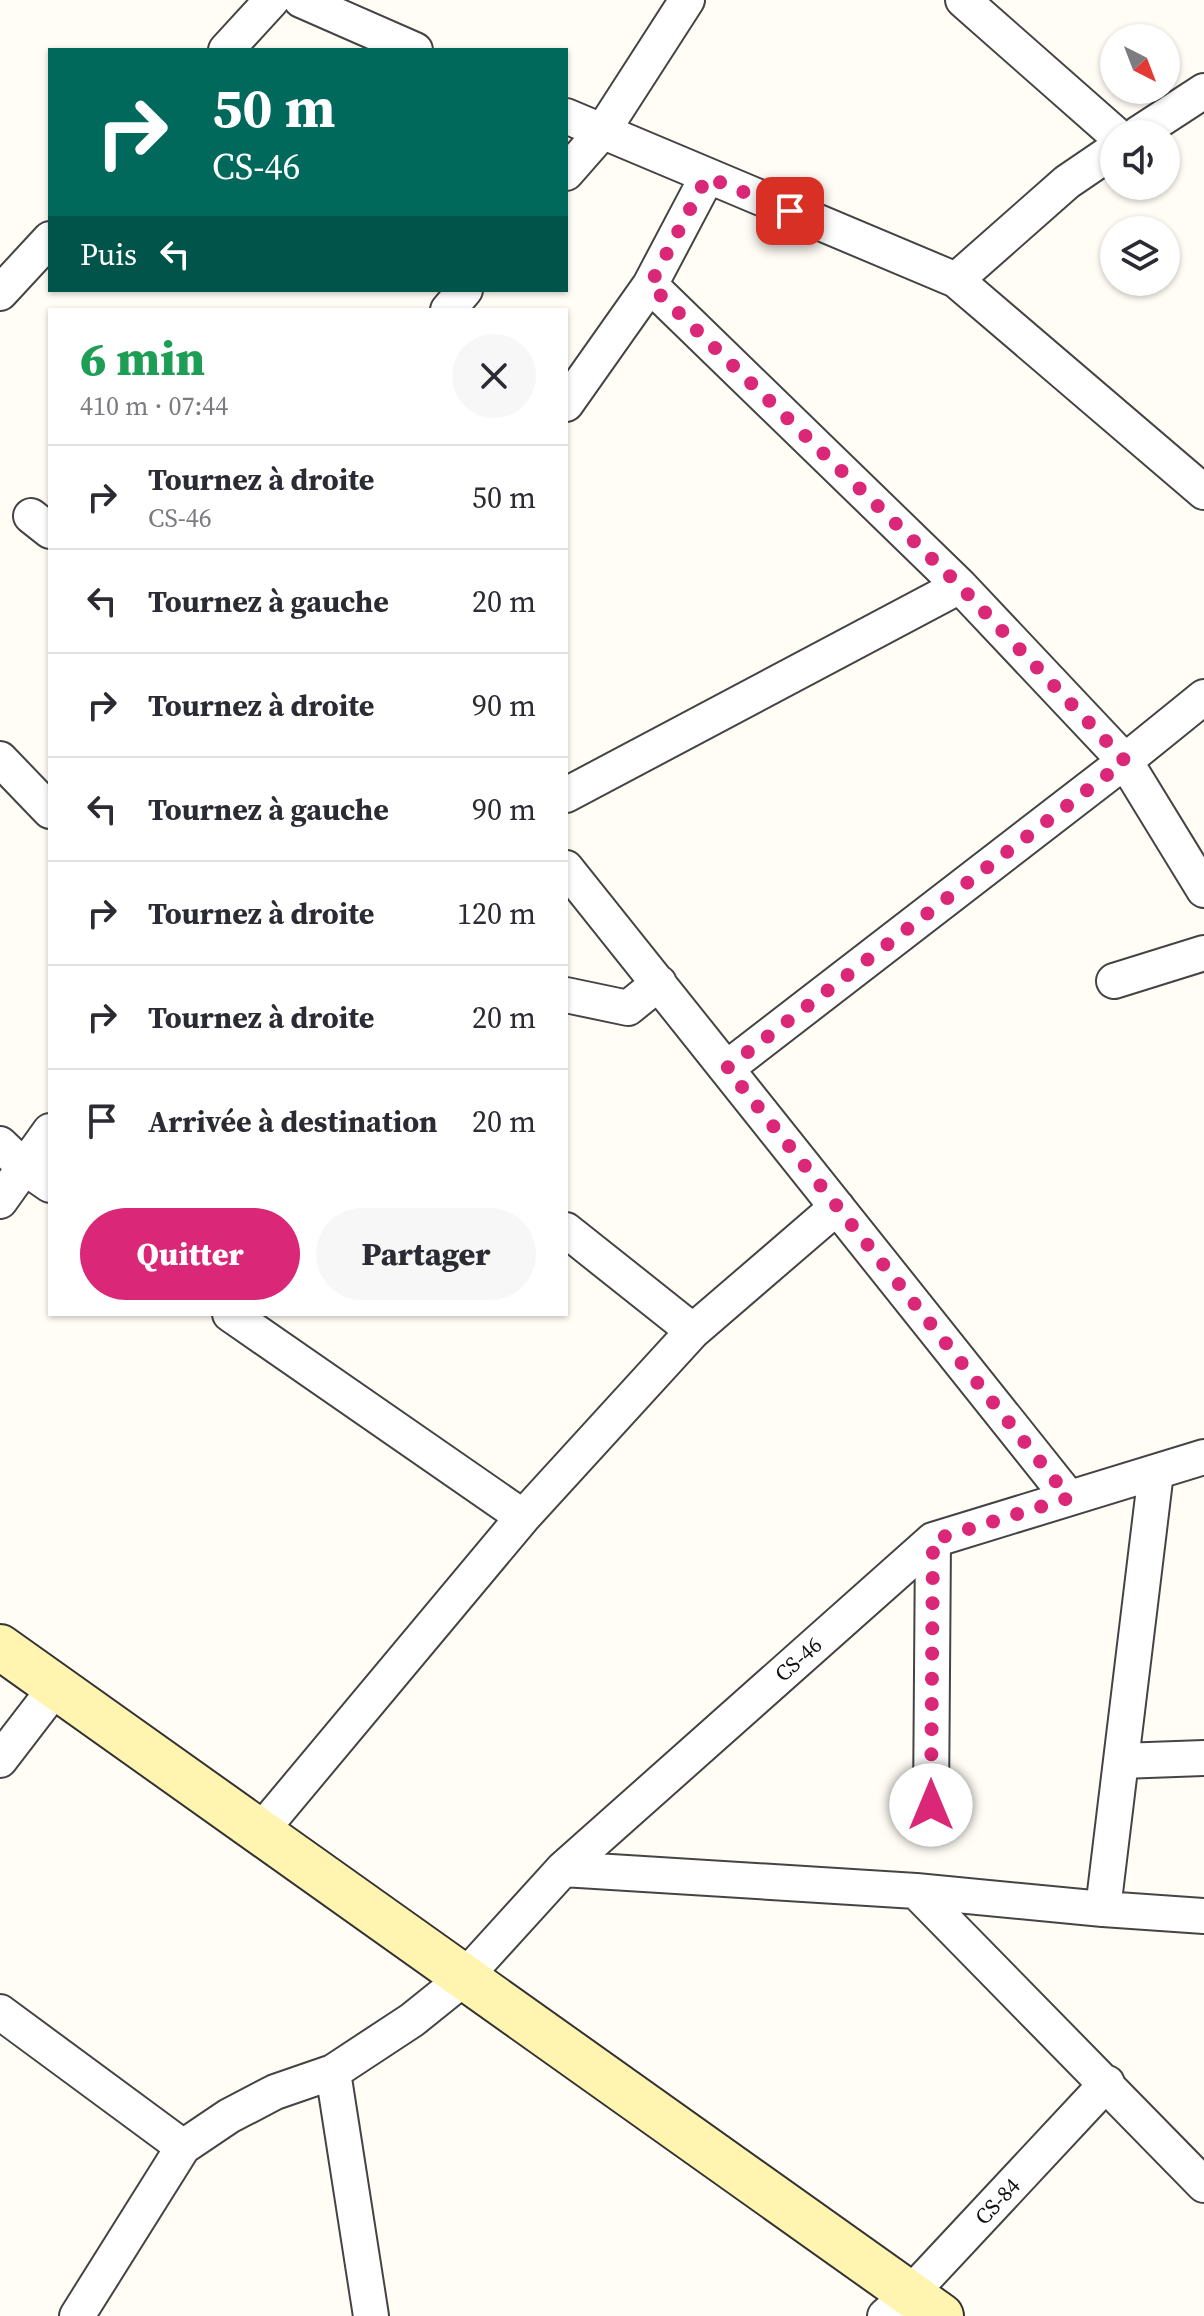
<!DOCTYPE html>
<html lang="fr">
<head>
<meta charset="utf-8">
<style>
  body { margin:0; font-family:"Source Serif 4",serif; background:#f7f7f7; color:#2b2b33; height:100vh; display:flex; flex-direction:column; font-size:30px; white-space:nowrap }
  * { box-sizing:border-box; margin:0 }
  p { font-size:26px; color:#7c7c81 }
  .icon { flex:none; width:44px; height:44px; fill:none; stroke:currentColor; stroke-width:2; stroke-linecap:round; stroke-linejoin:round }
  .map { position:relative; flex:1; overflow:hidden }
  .panel { position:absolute; left:48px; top:308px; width:520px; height:1008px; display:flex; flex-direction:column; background:#fff; border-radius:0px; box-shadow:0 2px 6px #0004 }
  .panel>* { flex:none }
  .banner { position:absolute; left:48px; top:48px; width:520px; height:244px; border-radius:0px; box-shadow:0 2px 6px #0004; background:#00695c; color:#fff; overflow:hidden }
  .needle { width:52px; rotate:138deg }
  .tools { position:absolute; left:1100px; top:24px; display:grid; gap:16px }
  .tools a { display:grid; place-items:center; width:80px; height:80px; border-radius:50%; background:#fff; box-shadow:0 2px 6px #0004; font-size:40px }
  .pin { position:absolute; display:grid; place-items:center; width:68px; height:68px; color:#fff; margin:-34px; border-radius:16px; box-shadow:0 4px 12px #0006 }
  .me { position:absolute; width:88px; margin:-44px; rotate:0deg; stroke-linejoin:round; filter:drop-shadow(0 0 6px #0008) }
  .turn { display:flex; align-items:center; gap:28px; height:168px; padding:0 32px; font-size:36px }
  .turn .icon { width:104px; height:104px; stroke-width:2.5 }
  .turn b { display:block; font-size:56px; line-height:68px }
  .then { display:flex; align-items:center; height:76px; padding:0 32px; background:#0003; gap:16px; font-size:30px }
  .round { display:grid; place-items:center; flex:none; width:84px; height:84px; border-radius:42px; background:#f7f7f7 }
  .head { display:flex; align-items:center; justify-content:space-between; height:136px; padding:0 32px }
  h1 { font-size:48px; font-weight:800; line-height:60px; color:#1e9e55 }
  .primary-button { display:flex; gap:16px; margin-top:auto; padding:16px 32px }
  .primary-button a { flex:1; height:92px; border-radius:48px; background:#db2777; color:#fff; font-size:32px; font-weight:800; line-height:92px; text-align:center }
  .primary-button a+a { background:#f7f7f7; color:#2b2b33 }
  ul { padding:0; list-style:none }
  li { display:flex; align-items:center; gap:24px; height:104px; padding:0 32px; border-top:2px solid #e1e1e2 }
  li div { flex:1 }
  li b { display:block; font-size:30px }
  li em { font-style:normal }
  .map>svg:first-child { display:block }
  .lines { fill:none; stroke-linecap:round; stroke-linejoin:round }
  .street-casing { stroke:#444; stroke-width:38 }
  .secondary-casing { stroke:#333; stroke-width:48 }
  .street { stroke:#fff; stroke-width:34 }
  .secondary { stroke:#fff4b0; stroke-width:44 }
  .route { stroke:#db2777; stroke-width:14; stroke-dasharray:0 25.2 }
  .labels { text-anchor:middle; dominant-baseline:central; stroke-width:8; stroke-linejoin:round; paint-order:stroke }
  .street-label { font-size:22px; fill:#111; stroke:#fff }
</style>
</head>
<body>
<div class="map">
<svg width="1204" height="2316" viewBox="0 0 1204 2316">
  <rect width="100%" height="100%" fill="#fffdf5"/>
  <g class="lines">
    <g class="street-casing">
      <path id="street" d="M301 0 415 50
        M963 0 1115 134
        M226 50 272 0
        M566 116 956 280 1204 492
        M1138 134 1204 91
        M566 173 602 132 687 0
        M956 280 1067 182 1114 150
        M650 285 960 586
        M0 293 50 239
        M448 310 465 290
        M566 404 650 285 707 177
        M31 516 50 531
        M0 759 50 811
        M566 795 960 586 1125 761 1204 890
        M566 868 1069 1498
        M1114 981 1204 953
        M566 995 628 1008 659 983
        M727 1068 1125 761 1204 697
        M0 1144 24 1167 50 1185
        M0 1201 50 1131
        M566 1230 693 1331
        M230 1314 523 1517
        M0 1760 56 1687
        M1121 1761 1204 1758
        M931 1805 933 1540
        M259 1833 523 1517 693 1331 837 1207
        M563 1869 916 1891 1103 1909 1204 1916
        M916 1891 1204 2185
        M1103 1909 1156 1472
        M0 2012 183 2147
        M333 2072 371 2316
        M77 2316 183 2147 229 2116 275 2092 333 2072 412 2020 463 1979 563 1869 933 1540 1204 1457
        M885 2316 910 2294 1107 2083"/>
    </g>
    <g class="secondary-casing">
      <path id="secondary" d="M0 1647 941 2316"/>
    </g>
    <use href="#street" class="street"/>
    <use href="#secondary" class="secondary"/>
  </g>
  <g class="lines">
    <path class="route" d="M790 211 707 177 650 285 960 586 1125 761 727 1068 1069 1498 933 1540 931 1805"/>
  </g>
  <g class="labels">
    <g class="street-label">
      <text transform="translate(798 1659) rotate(-42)">CS-46</text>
      <text transform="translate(997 2201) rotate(-47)">CS-84</text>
    </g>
  </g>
</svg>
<div class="tools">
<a><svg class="needle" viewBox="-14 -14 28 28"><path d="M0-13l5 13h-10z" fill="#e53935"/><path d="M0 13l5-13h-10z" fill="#7c7c81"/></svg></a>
<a><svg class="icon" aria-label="sound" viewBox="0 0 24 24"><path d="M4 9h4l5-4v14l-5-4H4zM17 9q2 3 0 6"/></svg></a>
<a><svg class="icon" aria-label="layers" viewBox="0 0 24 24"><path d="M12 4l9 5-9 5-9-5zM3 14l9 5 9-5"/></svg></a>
</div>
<div class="pin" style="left:790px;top:211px;background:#d93025"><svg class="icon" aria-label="arrive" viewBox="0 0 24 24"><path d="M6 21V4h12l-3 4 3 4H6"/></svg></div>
<svg class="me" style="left:931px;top:1805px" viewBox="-20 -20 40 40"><circle r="19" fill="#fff"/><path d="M0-13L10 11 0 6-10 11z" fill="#db2777"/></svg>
<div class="banner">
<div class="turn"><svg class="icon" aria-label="right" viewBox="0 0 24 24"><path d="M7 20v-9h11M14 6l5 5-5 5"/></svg><div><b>50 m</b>CS-46</div></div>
<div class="then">Puis<svg class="icon" aria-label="left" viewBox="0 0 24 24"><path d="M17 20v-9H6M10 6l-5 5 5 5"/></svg></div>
</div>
<section class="panel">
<div class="head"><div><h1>6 min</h1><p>410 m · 07:44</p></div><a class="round"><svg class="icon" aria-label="close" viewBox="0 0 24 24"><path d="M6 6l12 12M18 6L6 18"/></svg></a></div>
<ul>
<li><svg class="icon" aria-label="right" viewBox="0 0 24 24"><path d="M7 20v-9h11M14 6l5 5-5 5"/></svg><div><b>Tournez à droite</b><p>CS-46</p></div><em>50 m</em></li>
<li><svg class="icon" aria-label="left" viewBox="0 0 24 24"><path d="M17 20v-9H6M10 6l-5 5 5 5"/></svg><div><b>Tournez à gauche</b></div><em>20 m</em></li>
<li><svg class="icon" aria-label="right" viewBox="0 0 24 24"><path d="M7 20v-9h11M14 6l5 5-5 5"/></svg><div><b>Tournez à droite</b></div><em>90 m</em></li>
<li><svg class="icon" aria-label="left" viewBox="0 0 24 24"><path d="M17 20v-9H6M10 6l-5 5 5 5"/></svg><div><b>Tournez à gauche</b></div><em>90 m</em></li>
<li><svg class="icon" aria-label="right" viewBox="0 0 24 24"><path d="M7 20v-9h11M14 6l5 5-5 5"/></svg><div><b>Tournez à droite</b></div><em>120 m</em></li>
<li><svg class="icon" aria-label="right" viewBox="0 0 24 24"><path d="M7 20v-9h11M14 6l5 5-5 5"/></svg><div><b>Tournez à droite</b></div><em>20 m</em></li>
<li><svg class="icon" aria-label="arrive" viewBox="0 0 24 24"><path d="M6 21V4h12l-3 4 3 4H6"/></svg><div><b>Arrivée à destination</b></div><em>20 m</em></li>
</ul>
<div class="primary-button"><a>Quitter</a><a>Partager</a></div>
</section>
</div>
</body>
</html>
